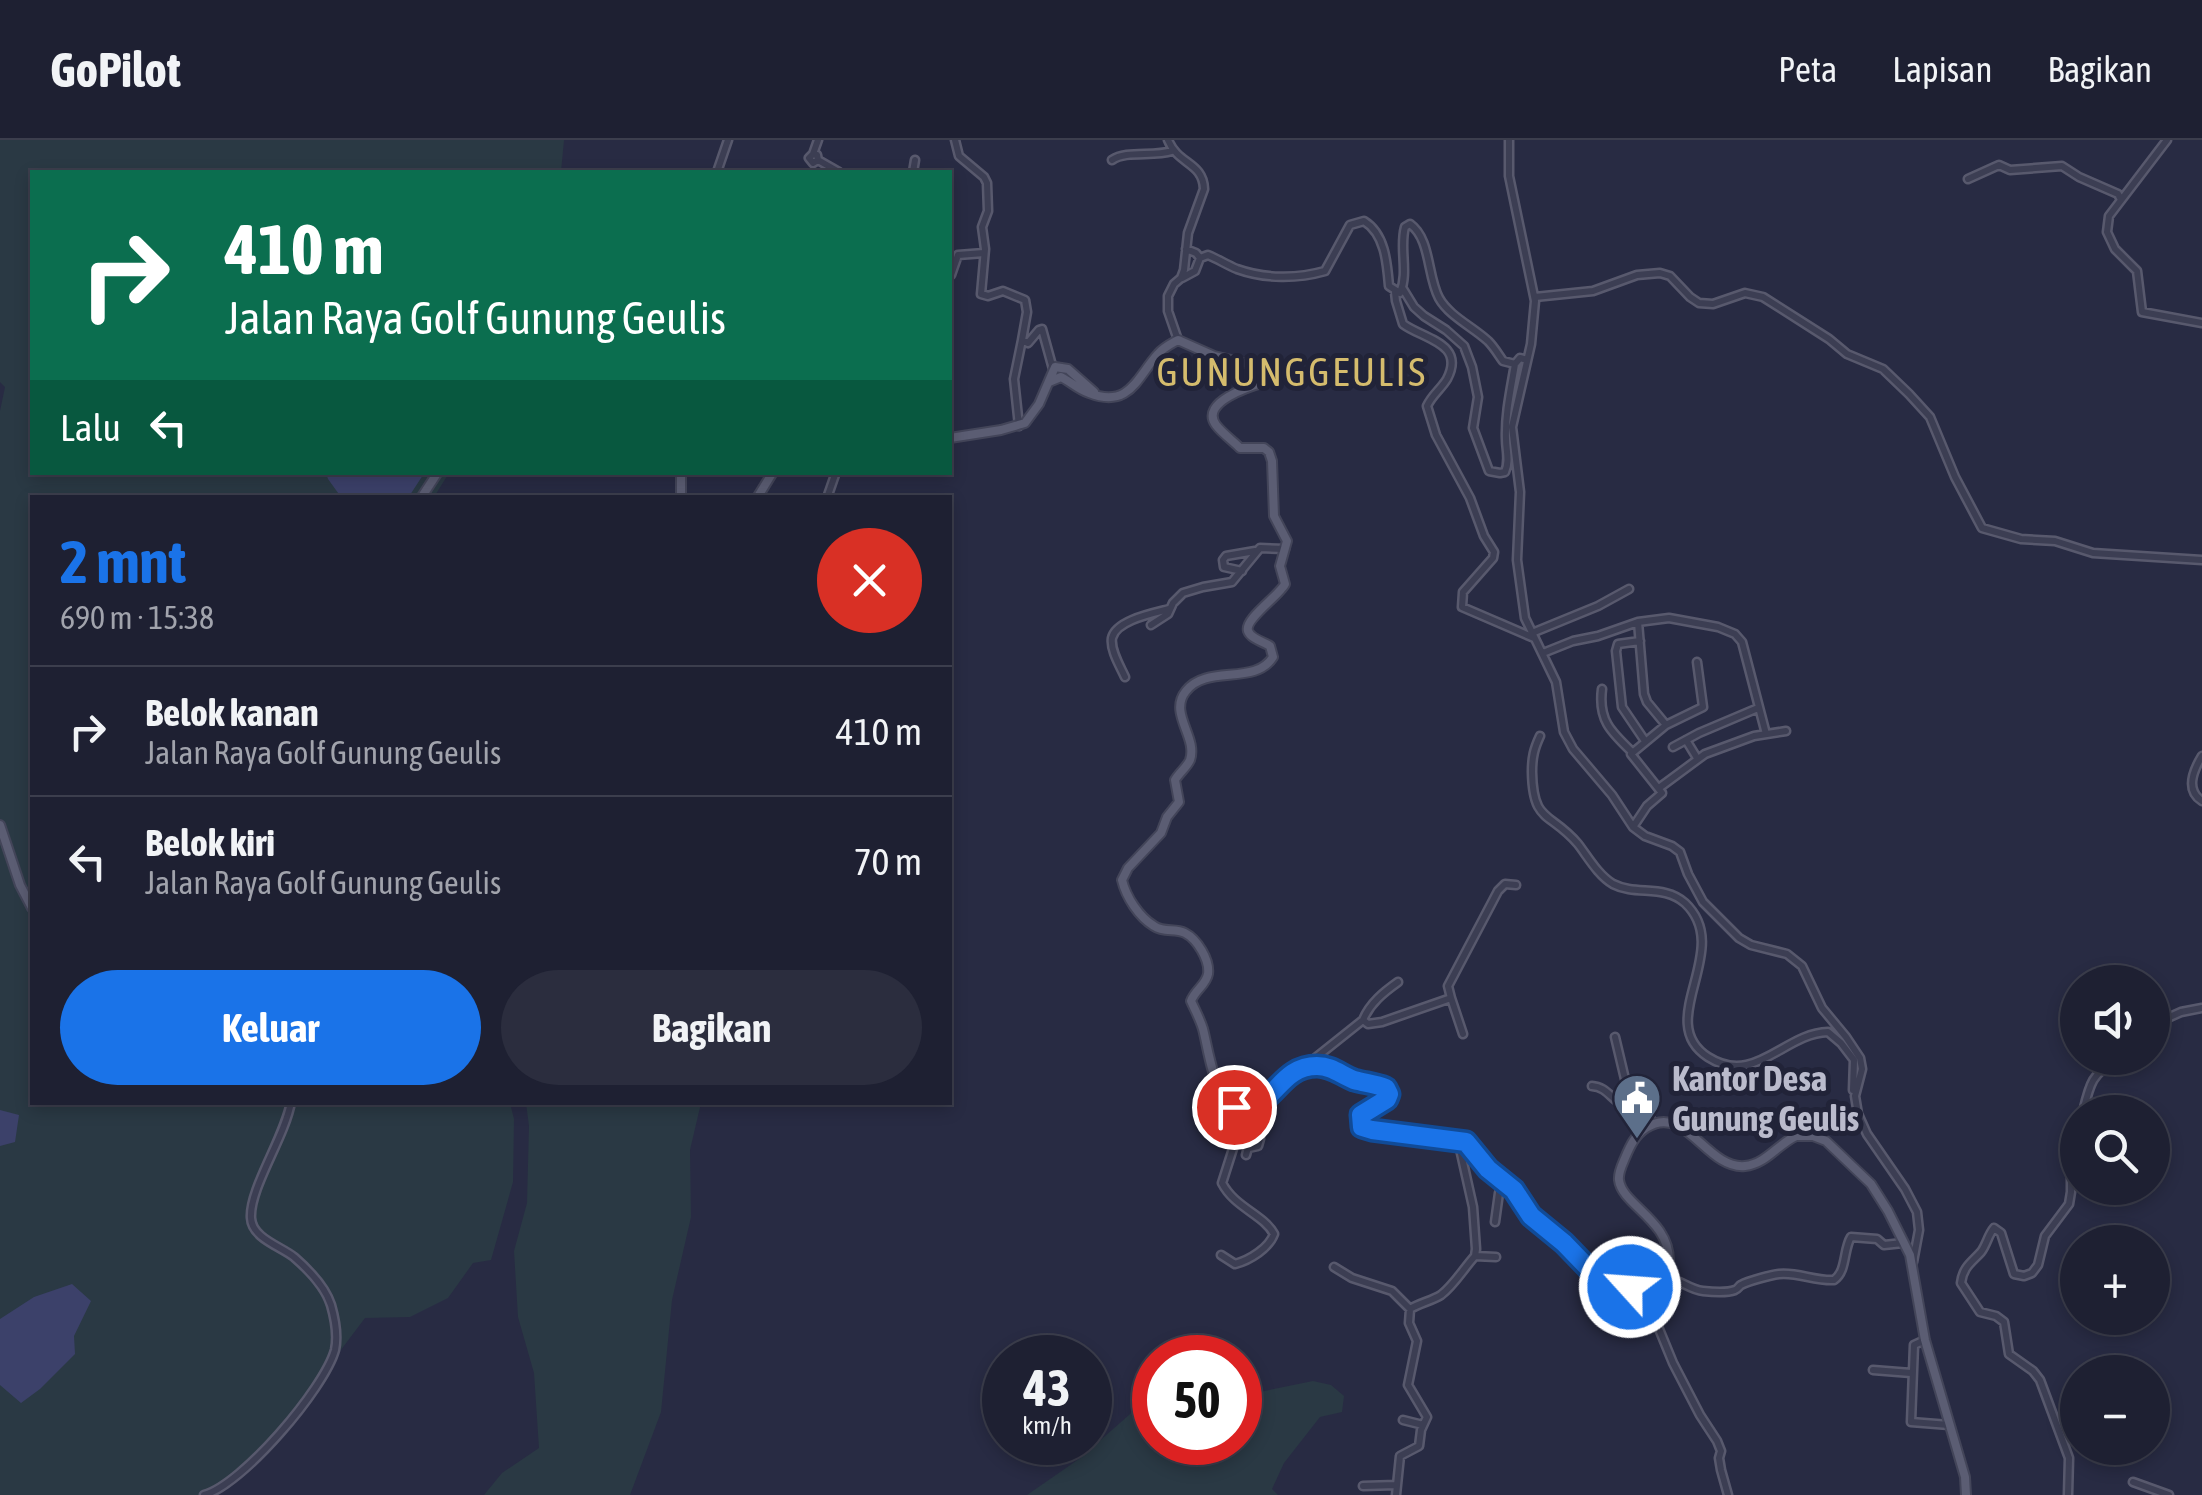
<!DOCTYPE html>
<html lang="id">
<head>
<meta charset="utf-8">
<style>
  body { margin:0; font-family:"Asap Condensed",sans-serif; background:#2b2d3e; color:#f1f3f6; height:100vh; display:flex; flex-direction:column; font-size:38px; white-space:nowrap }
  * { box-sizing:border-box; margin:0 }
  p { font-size:32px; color:#a1a3ac }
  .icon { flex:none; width:55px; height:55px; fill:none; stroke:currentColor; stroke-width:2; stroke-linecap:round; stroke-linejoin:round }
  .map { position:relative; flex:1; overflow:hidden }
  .panel { position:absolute; left:30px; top:355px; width:922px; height:610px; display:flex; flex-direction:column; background:#1e2032; border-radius:0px; box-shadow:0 5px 15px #0003,0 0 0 2px #3c3e4d }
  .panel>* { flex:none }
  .hud { position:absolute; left:30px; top:30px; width:922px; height:305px; border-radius:0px; box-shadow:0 5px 15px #0003,0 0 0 2px #3c3e4d; background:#0b6e4f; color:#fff; overflow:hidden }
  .buttons { position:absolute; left:2060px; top:825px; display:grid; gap:20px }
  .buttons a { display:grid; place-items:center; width:110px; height:110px; border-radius:50%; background:#1e2032; box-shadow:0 5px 15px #0003,0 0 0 2px #3c3e4d; font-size:50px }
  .speed { position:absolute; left:982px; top:1195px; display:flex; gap:20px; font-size:50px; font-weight:700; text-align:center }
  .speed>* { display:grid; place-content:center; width:130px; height:130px; border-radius:50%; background:#1e2032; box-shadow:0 5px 15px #0003,0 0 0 2px #3c3e4d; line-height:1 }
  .speed small { font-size:25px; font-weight:400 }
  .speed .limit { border:15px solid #d22; background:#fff; color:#111 }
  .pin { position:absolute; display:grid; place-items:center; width:85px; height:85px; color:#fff; margin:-42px; border:5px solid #fff; border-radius:50%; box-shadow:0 2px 10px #0007 }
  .me { position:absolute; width:110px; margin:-55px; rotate:296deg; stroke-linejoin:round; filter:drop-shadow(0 0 8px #0008) }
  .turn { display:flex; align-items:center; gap:35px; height:210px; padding:0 30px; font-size:45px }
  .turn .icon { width:130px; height:130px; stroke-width:2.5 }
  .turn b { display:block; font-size:70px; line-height:85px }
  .then { display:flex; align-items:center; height:95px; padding:0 30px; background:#0003; gap:20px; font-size:38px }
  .round { display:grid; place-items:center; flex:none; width:105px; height:105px; border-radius:52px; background:#2b2d3e }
  .head { display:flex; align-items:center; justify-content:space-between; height:170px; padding:0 30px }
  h1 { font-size:60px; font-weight:700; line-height:75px; color:#1a73e8 }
  .action { display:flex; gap:20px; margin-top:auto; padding:20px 30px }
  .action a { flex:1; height:115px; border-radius:60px; background:#1a73e8; color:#fff; font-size:40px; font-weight:700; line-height:115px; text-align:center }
  .action a+a { background:#2b2d3e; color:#f1f3f6 }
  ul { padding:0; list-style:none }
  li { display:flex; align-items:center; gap:30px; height:130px; padding:0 30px; border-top:2px solid #3c3e4d }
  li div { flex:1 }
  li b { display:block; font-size:38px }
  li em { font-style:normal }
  header { display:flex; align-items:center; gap:60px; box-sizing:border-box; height:140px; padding:0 50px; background:#1e2032; border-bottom:2px solid #3c3e4d }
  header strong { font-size:48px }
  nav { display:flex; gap:55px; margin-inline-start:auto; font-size:35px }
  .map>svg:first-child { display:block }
  .green { fill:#2a3944 }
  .water { fill:#3c416a }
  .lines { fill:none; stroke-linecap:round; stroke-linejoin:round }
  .minor-casing { stroke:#58596d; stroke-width:11 }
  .major-casing { stroke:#434559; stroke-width:12 }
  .minor { stroke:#3c3e53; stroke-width:6 }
  .major { stroke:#5b5d73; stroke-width:8 }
  .route-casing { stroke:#114b97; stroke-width:25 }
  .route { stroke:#1a73e8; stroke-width:18 }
  .labels { text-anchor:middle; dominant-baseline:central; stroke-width:10; stroke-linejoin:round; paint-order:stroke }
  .poi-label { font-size:35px; font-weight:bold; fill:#babbcc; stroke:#212338; text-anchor:start }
  .quarter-label { font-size:40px; letter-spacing:2.5px; fill:#d5bc6d; stroke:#212338 }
</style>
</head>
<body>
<header>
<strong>GoPilot</strong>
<nav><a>Peta</a><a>Lapisan</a><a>Bagikan</a></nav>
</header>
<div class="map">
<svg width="2202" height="1355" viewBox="0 0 2202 1355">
  <rect width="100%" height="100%" fill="#282b43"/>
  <path class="green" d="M0 0H564L561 32H32V332L449 333 434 357 32 358V962L510 963 514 979 513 1042 491 1120 473 1123 448 1158 410 1177 365 1178 328 1227 312 1254 235 1338 204 1355H0V271L5 247 0 242Z
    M526 963H701L690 1010 691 1077 672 1160 661 1272 630 1355H484L502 1333 539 1308 534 1233 518 1177 514 1111 527 1063 529 986Z
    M1313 1241 1331 1245 1344 1256 1342 1272 1320 1277 1284 1323 1272 1349 1278 1355H1027L1079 1319 1129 1275 1155 1249V1302H1240V1256Z"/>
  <path class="water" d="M418 332 423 335 408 358 341 357 328 339 326 333Z
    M0 970 19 975 15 1002 0 1006Z
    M72 1144 91 1161 74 1196 75 1214 40 1249 21 1263 0 1245V1179L34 1157Z"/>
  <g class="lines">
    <g class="minor-casing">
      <path id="minor" d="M955 0 959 16 984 37 987 43 988 71 982 87 985 109 981 154 988 156 1003 151 1025 160 1027 172 1022 200 1028 203 1039 190 1042 189 1053 229
        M1168 0C1178 25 1203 22 1204 49L1188 93 1184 130 1181 138 1174 144 1168 156V171L1178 200
        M1509 0V36L1535 161 1531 204 1512 287 1520 352 1517 420 1525 478 1556 542 1564 592 1573 609 1612 655 1633 687 1645 696 1672 706 1680 712 1688 734 1703 762 1739 798 1751 805 1787 814 1802 826 1822 868 1846 897 1860 918 1862 929 1855 956 1858 974 1867 994 1905 1049 1917 1072 1919 1090 1913 1122
        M2167 0 2109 76 2107 92 2115 109 2137 131 2142 172 2202 183
        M813 14 809 18 813 23 818 20 817 15 813 14 818 0
        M818 20 839 32
        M1112 20C1126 10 1153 17 1172 11
        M717 32 728 0
        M913 32 915 20
        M1968 39 1999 25 2010 30 2062 26 2079 37 2118 54 2121 60
        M1200 118 1208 115C1218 119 1227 125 1237 129 1265 139 1297 139 1325 131L1350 85 1364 81C1385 94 1387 122 1389 146L1400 153C1409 132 1399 108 1405 87L1410 84C1431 99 1427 136 1439 158 1449 176 1473 187 1488 201 1494 207 1498 214 1503 221L1515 224
        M951 135 958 115 984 113
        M1182 138 1195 131 1200 118 1196 113 1186 109
        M1403 149 1414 167 1424 176 1446 190 1464 206 1472 227 1478 257 1473 288 1489 331 1500 333 1505 332C1510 320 1506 311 1506 299 1505 274 1511 248 1515 224L1520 218 1527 220
        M1395 152 1396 161 1403 184C1423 199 1466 203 1447 239 1441 249 1432 255 1427 266L1436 295 1470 358 1484 396 1494 412 1493 418 1463 452 1462 467 1534 498
        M1535 157 1593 151 1637 135 1660 133 1670 136 1690 157 1699 163 1713 164 1745 153 1763 157 1829 199 1847 214 1883 229 1909 254 1930 277 1955 337 1982 388 2021 399 2055 401 2093 413 2202 420
        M1019 286 1014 239 1022 200
        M827 358 836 332
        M1242 431 1224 427 1223 420 1226 416 1255 411
        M1638 482 1644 554 1647 562 1666 585
        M1151 485 1168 474 1173 463 1183 453 1203 447 1232 442 1260 408 1285 409
        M1532 493 1598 466 1629 449
        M1640 501 1618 504 1616 511 1622 567 1645 601
        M1543 513 1573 501 1598 496 1638 482 1669 478 1718 487 1735 494 1742 502 1766 594
        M1125 537C1120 526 1110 510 1112 498 1116 480 1154 473 1169 469
        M1602 549C1598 580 1611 592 1632 612
        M1540 596C1534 609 1532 617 1532 632 1533 684 1550 671 1578 704 1588 717 1598 735 1613 744 1636 756 1664 744 1685 763 1735 810 1652 881 1708 917 1755 947 1784 893 1828 892L1841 903 1854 920 1853 950
        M1686 600 1697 618
        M1673 607 1699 593 1758 568
        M2202 616C2193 631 2185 650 2202 661
        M1659 648 1705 614 1754 596 1786 591
        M1633 687 1647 666 1662 653 1631 614 1666 585 1703 567 1697 522
        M1451 858 1448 846 1498 751 1505 744 1516 745
        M1363 880 1368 884 1382 882 1451 858 1463 894
        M2152 885 2181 872 2202 868
        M1615 897 1629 956 1655 984
        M1304 927 1363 880C1370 863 1384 852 1398 842
        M1592 946C1611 947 1613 968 1636 967
        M2083 972C2090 943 2091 936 2117 918
        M1249 1008 1258 1006 1260 999 1258 983 1255 981
        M1246 1015 1255 981 1251 968
        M1495 1082 1499 1053 1504 1041
        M1221 1115 1235 1124C1250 1120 1269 1108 1274 1094 1263 1074 1235 1068 1222 1043L1246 968
        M1475 1116 1496 1117
        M1334 1127 1352 1138 1392 1151 1410 1169
        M1667 1138C1681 1140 1690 1150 1703 1151 1712 1152 1727 1153 1735 1150 1738 1149 1739 1146 1741 1145 1748 1141 1771 1135 1779 1134 1798 1132 1814 1141 1834 1140 1847 1131 1843 1110 1851 1097L1877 1099 1884 1105 1903 1103
        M1643 1150 1673 1223 1700 1275 1717 1301 1721 1311 1719 1318 1721 1330 1728 1355
        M1925 1200 1914 1205 1911 1282 1949 1285
        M1873 1230 1911 1233
        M1403 1280 1423 1285
        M2133 1342 2169 1355
        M1363 1346 1396 1345
        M204 1355C242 1345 324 1249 335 1210 338 1196 335 1179 331 1165 325 1146 309 1130 294 1117 280 1106 252 1098 251 1078 249 1049 285 997 291 962
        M1396 1355 1400 1316 1419 1306 1421 1290 1427 1277 1408 1245 1417 1201 1409 1183 1410 1169C1420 1163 1431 1161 1441 1155 1454 1145 1464 1128 1475 1116L1476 1109 1473 1067 1458 1000
        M2068 1355 2069 1318 2040 1240 2033 1231 2009 1214 2004 1182 1996 1176 1980 1172 1961 1143C1963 1127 1971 1123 1981 1112 1987 1104 1988 1095 1994 1088L2001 1093 2014 1134 2024 1136 2032 1133 2038 1125 2045 1096 2069 1064 2071 1052V1011L2078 990"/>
    </g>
    <g class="major-casing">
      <path id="major" d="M1049 242 1061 237C1071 242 1079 250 1089 253 1130 269 1137 237 1158 214 1164 207 1171 204 1178 200L1214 216 1261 227 1267 233 1265 242C1251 246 1199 262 1216 285 1222 293 1233 301 1240 308H1264L1269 312 1272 321 1274 376 1287 401 1280 426 1285 444C1279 456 1244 479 1248 491 1251 499 1264 502 1270 506L1273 517C1255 546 1207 524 1186 551 1168 573 1198 597 1190 620 1187 627 1179 633 1175 640L1179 662 1167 677 1161 693 1128 728 1122 740C1126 757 1139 777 1154 786 1164 793 1175 788 1185 793 1197 799 1210 820 1208 834 1206 845 1195 850 1191 861 1195 870 1200 879 1203 889 1210 915 1218 996 1263 961 1276 950 1287 930 1304 927 1323 924 1332 931 1348 938 1360 943 1374 944 1386 948L1389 955 1387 959 1361 975 1362 987 1372 990 1467 1002C1475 1011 1481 1023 1490 1032 1498 1039 1508 1042 1514 1050 1519 1056 1521 1064 1526 1070 1536 1084 1553 1093 1566 1105 1577 1115 1586 1129 1598 1137 1611 1145 1651 1156 1662 1144 1668 1137 1668 1131 1669 1122 1670 1080 1622 1065 1619 1040 1618 1033 1622 1025 1625 1018 1630 1006 1635 995 1646 988 1685 962 1707 1030 1745 1026 1766 1024 1778 1004 1796 996H1813L1826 1001 1871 1044 1888 1071 1910 1115 1925 1200 1965 1337 1966 1355
        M950 298 1001 290 1025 283 1039 264 1055 227 1068 229 1094 252
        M681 332V358
        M421 358 438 332
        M757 358 773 332
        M0 685 20 745 32 768"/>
    </g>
    <use href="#minor" class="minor"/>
    <use href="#major" class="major"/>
  </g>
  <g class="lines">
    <g class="route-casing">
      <path id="route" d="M1234 967C1275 974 1276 926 1317 926 1332 926 1341 935 1354 940 1365 943 1376 944 1386 948L1389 954 1387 959 1361 975 1362 987 1372 990 1466 1002 1488 1029 1514 1050 1531 1076 1564 1103 1592 1132 1600 1138 1630 1147"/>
    </g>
    <use href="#route" class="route"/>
  </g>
  <defs>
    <g id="civic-pin" transform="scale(2.5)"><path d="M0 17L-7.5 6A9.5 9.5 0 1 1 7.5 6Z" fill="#5c6f8a" stroke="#212338"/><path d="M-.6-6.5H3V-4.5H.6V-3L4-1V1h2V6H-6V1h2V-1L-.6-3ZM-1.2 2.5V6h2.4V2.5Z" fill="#fff"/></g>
  </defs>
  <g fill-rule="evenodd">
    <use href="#civic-pin" x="1637" y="958"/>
  </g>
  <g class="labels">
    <g class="poi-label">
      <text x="1672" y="938">Kantor Desa<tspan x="1672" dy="40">Gunung Geulis</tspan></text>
    </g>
    <g class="quarter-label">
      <text x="1292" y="231">GUNUNGGEULIS</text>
    </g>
  </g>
</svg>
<div class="buttons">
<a><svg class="icon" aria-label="sound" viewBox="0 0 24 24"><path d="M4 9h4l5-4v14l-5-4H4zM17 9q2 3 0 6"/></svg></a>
<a><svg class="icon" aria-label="search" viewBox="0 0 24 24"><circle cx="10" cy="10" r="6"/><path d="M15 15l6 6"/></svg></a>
<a>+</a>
<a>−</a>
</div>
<div class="speed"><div>43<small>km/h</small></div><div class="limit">50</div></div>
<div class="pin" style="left:1234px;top:967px;background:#d93025"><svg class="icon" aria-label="arrive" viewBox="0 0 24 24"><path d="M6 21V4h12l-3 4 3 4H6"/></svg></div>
<svg class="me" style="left:1630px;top:1147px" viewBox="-20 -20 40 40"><circle r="17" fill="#1a73e8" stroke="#fff" stroke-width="3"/><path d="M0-11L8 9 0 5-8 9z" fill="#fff"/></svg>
<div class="hud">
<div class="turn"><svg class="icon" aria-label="right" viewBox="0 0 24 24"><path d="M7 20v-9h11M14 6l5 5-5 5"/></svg><div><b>410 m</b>Jalan Raya Golf Gunung Geulis</div></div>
<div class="then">Lalu<svg class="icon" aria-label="left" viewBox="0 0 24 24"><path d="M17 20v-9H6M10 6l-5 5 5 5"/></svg></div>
</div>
<section class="panel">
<div class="head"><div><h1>2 mnt</h1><p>690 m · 15:38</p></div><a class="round" style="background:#d93025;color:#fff"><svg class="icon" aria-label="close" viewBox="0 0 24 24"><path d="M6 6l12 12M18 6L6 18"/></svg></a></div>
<ul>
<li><svg class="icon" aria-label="right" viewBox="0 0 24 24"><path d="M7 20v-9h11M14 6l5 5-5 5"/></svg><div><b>Belok kanan</b><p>Jalan Raya Golf Gunung Geulis</p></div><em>410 m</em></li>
<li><svg class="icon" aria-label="left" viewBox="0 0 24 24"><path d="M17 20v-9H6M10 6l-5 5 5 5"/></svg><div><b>Belok kiri</b><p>Jalan Raya Golf Gunung Geulis</p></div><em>70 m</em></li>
</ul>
<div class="action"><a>Keluar</a><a>Bagikan</a></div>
</section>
</div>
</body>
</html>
